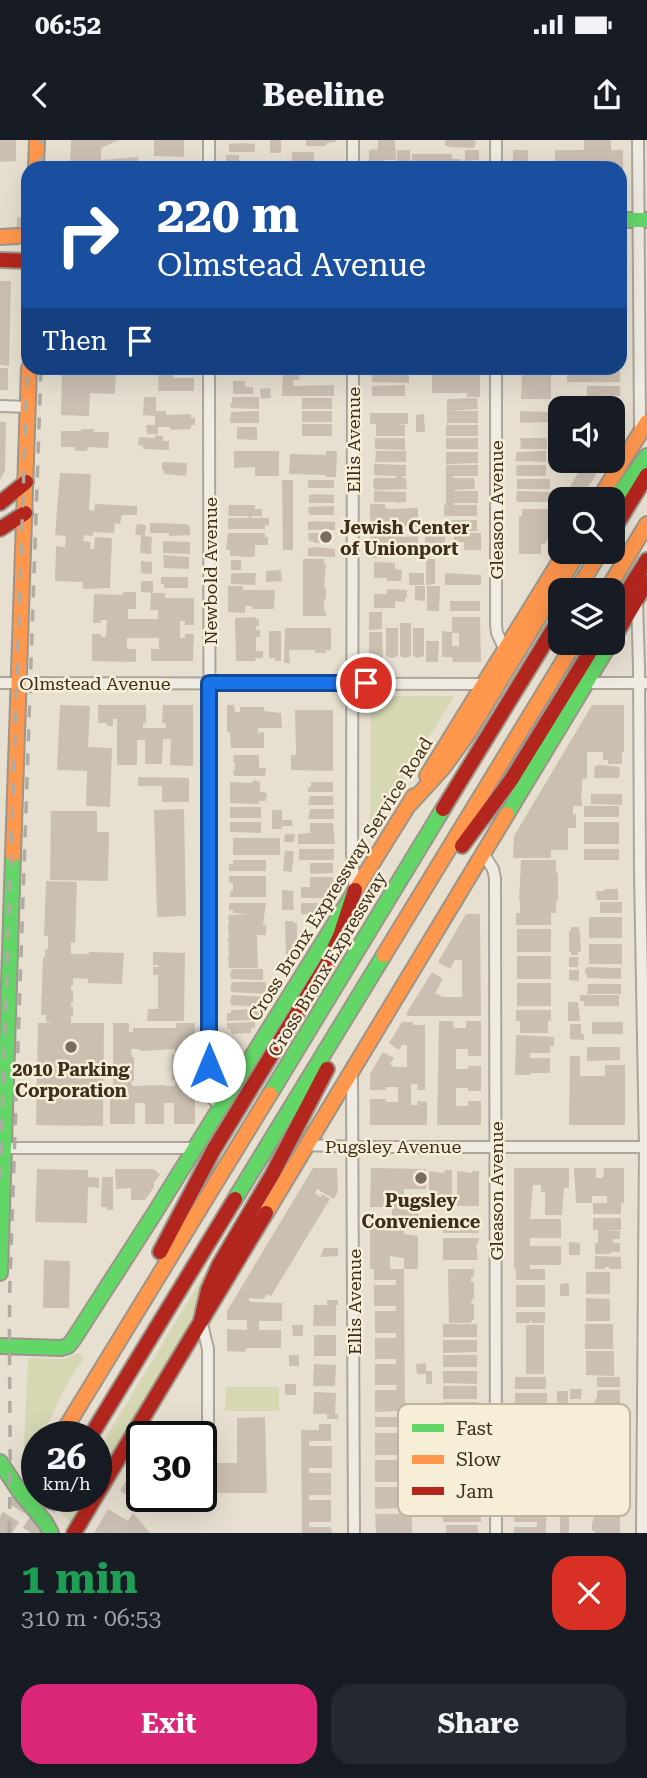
<!DOCTYPE html>
<html lang="en">
<head>
<meta charset="utf-8">
<style>
  body { margin:0; font-family:"Roboto Serif",serif; background:#242831; color:#f1f3f6; height:100vh; display:flex; flex-direction:column; font-size:26px; white-space:nowrap }
  * { box-sizing:border-box; margin:0 }
  p { font-size:23px; color:#9ea1a6 }
  .icon { flex:none; width:38px; height:38px; fill:none; stroke:currentColor; stroke-width:2; stroke-linecap:round; stroke-linejoin:round }
  .map { position:relative; height:1393px; overflow:hidden }
  .details { display:flex; flex-direction:column; background:#171b24; flex:1 }
  .details>* { flex:none }
  .banner { position:absolute; left:21px; top:21px; width:606px; height:214px; border-radius:21px; box-shadow:0 7px 28px #0002; background:#1a4fa0; color:#fff; overflow:hidden }
  .buttons { position:absolute; left:548px; top:256px; display:grid; gap:14px }
  .buttons a { display:grid; place-items:center; width:77px; height:77px; border-radius:14px; background:#171b24; box-shadow:0 7px 28px #0002; font-size:35px }
  .speed { position:absolute; left:21px; top:1281px; display:flex; gap:14px; font-size:35px; font-weight:700; text-align:center }
  .speed>* { display:grid; place-content:center; width:91px; height:91px; border-radius:50%; background:#171b24; box-shadow:0 7px 28px #0002; line-height:1 }
  .speed small { font-size:18px; font-weight:400 }
  .speed .limit { border:4px solid #111; border-radius:10px; background:#fff; color:#111 }
  .pin { position:absolute; display:grid; place-items:center; width:60px; height:60px; color:#fff; margin:-30px; border:4px solid #fff; border-radius:50%; box-shadow:0 2px 7px #0007 }
  .me { position:absolute; width:77px; margin:-38px; rotate:0deg; stroke-linejoin:round; filter:drop-shadow(0 0 5px #0008) }
  .turn { display:flex; align-items:center; gap:24px; height:147px; padding:0 21px; font-size:32px }
  .turn .icon { width:91px; height:91px; stroke-width:2.5 }
  .turn b { display:block; font-size:49px; line-height:60px }
  .then { display:flex; align-items:center; height:66px; padding:0 21px; background:#0003; gap:14px; font-size:26px }
  .round { display:grid; place-items:center; flex:none; width:74px; height:74px; border-radius:21px; background:#242831 }
  .overview { display:flex; align-items:center; justify-content:space-between; height:119px; padding:0 21px }
  h1 { font-size:42px; font-weight:700; line-height:52px; color:#1e9e55 }
  .action { display:flex; gap:14px; margin-top:auto; padding:14px 21px }
  .action a { flex:1; height:80px; border-radius:21px; background:#db2777; color:#fff; font-size:28px; font-weight:700; line-height:80px; text-align:center }
  .action a+a { background:#242831; color:#f1f3f6 }
  .status { display:flex; justify-content:space-between; align-items:center; height:49px; padding:0 35px; background:#171b24; direction:ltr }
  .status svg { height:19px; fill:currentColor }
  header { display:flex; justify-content:space-between; align-items:center; height:91px; padding:0 21px; background:#171b24; font-size:32px; font-weight:700 }
  .map>svg:first-child { display:block }
  .green { fill:#d6d7b3 }
  .building { fill:#cbbfb2; fill-rule:evenodd }
  .lines { fill:none; stroke-linecap:round; stroke-linejoin:round }
  .highway-tunnel { stroke:#c5bcae; stroke-width:19; stroke-dasharray:19 10; stroke-linecap:butt }
  .street-casing { stroke:#ada599; stroke-width:14 }
  .fast-casing { stroke:#9c958a; stroke-width:18 }
  .slow-casing { stroke:#9c958a; stroke-width:18 }
  .jam-casing { stroke:#9c958a; stroke-width:18 }
  .street { stroke:#efebe3; stroke-width:10 }
  .fast { stroke:#63d668; stroke-width:14 }
  .slow { stroke:#ff974d; stroke-width:14 }
  .jam { stroke:#b3261e; stroke-width:14 }
  .rail { stroke:#afaaa2; stroke-width:3.5; stroke-dasharray:12 12; stroke-linecap:butt }
  .route-casing { stroke:#114b97; stroke-width:18 }
  .route { stroke:#1a73e8; stroke-width:12 }
  .poi-dot { fill:#786c5e; stroke:#f7eed8; stroke-width:2.5 }
  .labels { text-anchor:middle; dominant-baseline:central; stroke-width:5; stroke-linejoin:round; paint-order:stroke }
  .street-label { font-size:18px; fill:#3d2e20; stroke:#f7eed8 }
  .poi-label { font-size:18px; font-weight:bold; fill:#3d2e20; stroke:#f7eed8 }
  .key { fill:#f7eed8; stroke:#bfb4a1; stroke-width:2 }
  .key-label { font-size:19px; fill:#3d2e20 }
</style>
</head>
<body>
<div class="status"><b>06:52</b><svg viewBox="0 0 49 12"><path d="M0 12V9h3v3zM5 12V6h3v6zM10 12V3h3v9zM15 12V0h3v12zM26 1h20v11H26zM47 4h2v5h-2z"/></svg></div>
<header><svg class="icon" aria-label="back" viewBox="0 0 24 24"><path d="M15 5l-7 7 7 7"/></svg>Beeline<svg class="icon" aria-label="share" viewBox="0 0 24 24"><path d="M12 15V3M7 8l5-5 5 5M5 13v7h14v-7"/></svg></header>
<div class="map">
<svg width="647" height="1393" viewBox="0 0 647 1393">
  <rect width="100%" height="100%" fill="#e7e0d1"/>
  <path class="green" d="M371 556H453L451 562 372 688 370 686Z
    M210 1125 186 1192 96 1339V1314Z
    M78 1213 84 1217 63 1251 42 1297H37V1309L26 1331 23 1327 28 1218 65 1219Z
    M226 1247H279V1271H225Z
    M71 1356H86L70 1382 61 1373Z"/>
  <path class="building" d="M0 0H16V21L0 22Z
    M71 0H119L101 8V20L138 17V21H193V28H70Z
    M154 0H184V17L154 16Z
    M270 0H281V13H270Z
    M306 0H336V2L327 3 325 6H306Z
    M378 0H395L396 20H383V28H369V10L378 9Z
    M445 0H474L476 3 474 8 449 7V6H445Z
    M584 0H611V10H623V53H620V28H555V10H584Z
    M243 3 255 4V12H229V4Z
    M397 10H410V28H397Z
    M465 10H479V20L465 21Z
    M513 10H528V23H541V28H513Z
    M292 12H314V21H337V28H226V15H239V21H292Z
    M412 14H452V19H461V25H464V28H411Z
    M17 77 28 78V104H16Z
    M620 107H623V159H620Z
    M0 141H11L9 226 0 225Z
    M0 228H8V250H0Z
    M62 228 116 229 115 254 90 253 89 276 61 275Z
    M453 228H464V234L480 235V257H467V253H432V234H453Z
    M159 229H174L173 238H194V251H158Z
    M283 230 300 231 299 240H293V246L334 245V256H282Z
    M567 231H620V242H567Z
    M372 232H409V243L372 242Z
    M522 234H551V259H521Z
    M233 241H245V247H253V254H233Z
    M405 245V256H372V246Z
    M587 246H620V256L587 257Z
    M270 248 271 258 261 259 260 249Z
    M144 257H156V271H166V275L191 274V278H195V285H191V289L171 290 170 287H158V294H147L146 285H155V276L143 275Z
    M232 257H259V269L231 268 230 263H232Z
    M302 258H332V269H302Z
    M477 258 478 269 447 271V259Z
    M568 258H587V268H568Z
    M598 258H616V270H612V268H591V259H598Z
    M259 271V283H231L230 282 231 272Z
    M302 271H332V282H302Z
    M447 271H478V283H447Z
    M520 271 550 272V282L520 283Z
    M370 273H408V284H397L405 285V296H376V284H370Z
    M424 274 425 292H416V275Z
    M0 282H6L5 331 0 340Z
    M302 284H332V296H302Z
    M446 285H478V296H446Z
    M237 287H257V300L237 299Z
    M81 289H94V292H109L108 308 88 307 87 311H75V307H61V291H81Z
    M155 295 163 296V301H169V310L143 309V306L138 305 139 297 155 298Z
    M375 298H405V310L375 309Z
    M446 298H478V309H446Z
    M520 298H547V309H521Z
    M234 311H279V336H255V327L234 328Z
    M326 311H337L336 337H326V335L289 334 290 314 326 315Z
    M376 311H406V322H375Z
    M546 311V322L515 321 517 312Z
    M446 312H478V323L446 324Z
    M586 320H605L581 359H575L566 353Z
    M162 322 187 323 186 336 164 334V330H162Z
    M374 324 406 325V336H403V338H406L407 349 375 350 373 346 374 338H396V336L374 335Z
    M446 325H478V336H453V338H474L475 349 454 350V351H478V363H454V365H477V376H444V365H446Z
    M517 325H546V336H517L516 331Z
    M60 333 91 334 89 370 94 371 95 364 137 366V375H122L120 384 115 383 114 393 93 392V396L84 395 83 401 91 402 90 409H94L95 397 112 398 110 448 83 449V442L55 441 56 406 65 407 66 396 55 395Z
    M517 339H550V349H517Z
    M282 340H293V410H283Z
    M308 340H334V348H308Z
    M374 351 406 352V362L396 363V362H374Z
    M517 351 551 352V362H517L516 358Z
    M314 354 334 355V363H309V355Z
    M370 364H385V367L388 369 418 368V387L403 386V397L418 396 419 415 388 414 385 415V418H370V396L389 395V388L370 386Z
    M229 365H255V369H262V376H253L251 378H269V386L265 385V389H228V378H250L247 376H230L228 374Z
    M334 366V375H309L308 367Z
    M522 369H549V399H547V402L541 405V414H519V376H522Z
    M443 380H477V391H444Z
    M314 381 335 382V390H308V382Z
    M150 383 187 384V385L190 386V395L169 396V393H150Z
    M137 384 146 385 145 396 152 397 151 414 140 413 141 395H135Z
    M425 392H445V403H425Z
    M228 393H265V397H268V405H255V416L253 417 230 416V410H226Z
    M308 393H334V402L314 403 313 401H309Z
    M454 393H481V410H464V402H454Z
    M163 401 190 402V414L163 413Z
    M314 407 335 409V417L308 416V408Z
    M163 415 189 417V429L164 428Z
    M303 419H324V424H326L324 448H326V460L324 459V471H326V476H303Z
    M426 419H435V444L426 445Z
    M231 420H241V430H231Z
    M141 421 152 422V434L141 433Z
    M374 422 395 423V429L402 430 401 441H386L387 438H374Z
    M281 430 282 441 266 442V431Z
    M236 433H256L255 445 231 444V434Z
    M409 433H424V445H409Z
    M445 433 481 435V445H445Z
    M161 437H188V448H164V444H161Z
    M141 441H153V453L141 452Z
    M228 446H243V450H275L274 469H252V466H245V473L228 472Z
    M415 446H425V461L415 460Z
    M427 446H440L439 471H427Z
    M387 449 407 450V458H405V462L395 461V468H374V454H387Z
    M123 452H136V469H128V479H158V470H150L151 453H165V458H194V485H185V481H180V498H185V494H194L193 521H151V509H159V498H127V509H136V522L92 521V494H101V497H106L107 480H101V483H93L94 454 123 455Z
    M450 461H480V471H450Z
    M369 472H382V489L369 490Z
    M256 477 255 479H259V486H256V490H260V497H256V511H263V518H255L256 521H236L235 478Z
    M452 477H480L481 522H453L452 517H442V491L452 492V506H459V493H452Z
    M400 483H411V516L405 518 400 516Z
    M285 488H331V510H326V513H315V510H289L290 523H284Z
    M386 488H398V516L392 518 386 516Z
    M413 488H424V516L418 518 413 516Z
    M269 491H281V521H275V518H269Z
    M369 492H382L383 522 372 523 369 521Z
    M426 501H439L438 522H426Z
    M60 565 90 566 88 607 112 608 110 667 86 666 87 631 57 630Z
    M98 565H146V583H143V588H166L165 583H162L163 565H193V626L170 625 171 599H163L162 624H145V600H137V625H117V579H113V586H107V583H98Z
    M227 565H234L235 572H240V567H264V571L281 573 282 588H258V593L264 592V608H231L230 592H227Z
    M592 565H624V612H622V624H608V620H603V612H587V639H582V653H581L582 666H573V674H576V688H568V710H551V718H513L514 696Z
    M295 570H333V631L291 630V615H296Z
    M234 615H259V628H266L265 636H234L233 630H235V622H233Z
    M600 625 619 627 620 632 619 638H594L595 626Z
    M138 637 189 638V662H162V646H138Z
    M254 640 260 642V652L267 653 266 661H259V664L230 663V642L252 643Z
    M311 642H333V652H308V647H311Z
    M591 654H622V665L591 664Z
    M310 656H333V665H308Z
    M584 666H619V677H584Z
    M230 667H261V678H230Z
    M184 669 186 776 157 777 154 670Z
    M310 669H334V679H308Z
    M272 670H282V680H292L293 686H282V689H272Z
    M51 671H97V692H109L108 741 50 740Z
    M230 682H261V693L230 692Z
    M584 682H619V704H584Z
    M310 683H333L335 704H298V694L310 693Z
    M285 694H295L294 702H284Z
    M233 698H280V715H233Z
    M299 709H334V720H299Z
    M584 709H619V720H584Z
    M285 711H294L292 732 283 731Z
    M233 720H266V731H229V724H233Z
    M521 720H556V733H558V761H556V773H551V785H516V773H520V761H519Z
    M310 723H333V733L310 734Z
    M229 736H266V757H230V751H233V743H229Z
    M310 737H333L334 758H301V747H310Z
    M46 741 77 742 75 803 71 802V814H89V812L124 813 122 844 88 843V839L73 838V846H71V851H73V863H71V867H73V876H71V883H104L103 986 36 985 38 883H55L46 882V875H41L43 817H45V809H48V796H44Z
    M604 749H618V760H597L596 751H604Z
    M282 750 294 751 293 761 294 770H282Z
    M600 762H622V773H600Z
    M229 763H266L263 785H266V795H257L258 828H229L228 819 229 812 228 809 229 803 227 798 229 797 228 787 229 781 228 777 229 775 248 774 233 773V770H229Z
    M301 763H328V768L324 767V774H301Z
    M466 774H480L481 876H408L406 874 432 832 443 839 435 853 443 857H462V820H455L450 829 438 822Z
    M589 777H622V798H589Z
    M285 781H294V783H297V818H286Z
    M571 787H579V792H580L581 812H578V815H571V812H569V791H571Z
    M517 789H551V812H517Z
    M589 804H622V824H589Z
    M153 812 185 813 184 881H147L148 869H158V835H153V827H158V825H153Z
    M517 816H551V839H517Z
    M569 817H579L578 827H569Z
    M588 827 621 828V839L587 838V834H585V829Z
    M232 829H263V840L231 839 230 834Z
    M569 830H579V841L569 840Z
    M232 842H266V854L232 852 230 850Z
    M517 843H551V866H517Z
    M588 844H621V854H587Z
    M232 855 267 857 266 865 260 867 231 865 230 861Z
    M580 855H619V866H584V861H580Z
    M568 862H578L580 881H568Z
    M259 869 260 880 227 881V873H231V870Z
    M516 870H551V881H548V893H520V881H516Z
    M439 881H453L454 888H466V881H481V916H468V909H456V929H468V926H481V951H468V948H456V966H468V961H481V985H437Z
    M255 882V888H251V893L232 894 230 889H227V883Z
    M402 882H413V885H425V950H417L418 944H411V965H418L417 961 427 962V985H370V959H386V962H398V947H386V950H370V934L383 912 394 918 390 924 394 927H407V905H402L399 910 389 903Z
    M592 882H623V894H592Z
    M113 883H129V892H133V888H176V883H195V984H174V963H164V984H145V963H135V984H110V955H122V949H113ZM131 909H140V911L175 909V915H172V940H175V946H165V945L132 946 131 941H134V917H132Z
    M570 884H581V894H584V900L570 899Z
    M516 895 554 897V906H550V913H530V918H550V933H530V935H515Z
    M587 907H620V920L587 921Z
    M570 916H580V936H605V925H625V985H569Z
    M313 1028H337L338 1051 334 1059 317 1049 315 1053 321 1057 322 1054 330 1059 271 1156 267 1154 264 1159 249 1158V1161L253 1162 282 1163V1181H259V1190H281V1208H251L245 1209V1212L227 1211V1189L247 1190V1180H227V1171Z
    M371 1028 426 1029V1049H404V1057L419 1056 418 1089H404V1094L418 1096V1129H404L405 1287H375V1277H397V1271L375 1272V1250H396L397 1245H375V1224H396V1219H375V1198H396V1193H375V1171H396V1166H374V1145H396V1140H374V1129H370V1080H384V1088H392V1060H384V1067H370ZM390 1116 404 1118V1129H390Z
    M514 1028H569V1048H564L562 1075H545V1052H541V1045H533L530 1079H561V1098H530V1106H561V1125H530V1129H545V1140H516V1129H514Z
    M574 1028H596V1038H603L604 1028H624V1063H621V1074H593V1063H607V1056H592V1063H576Z
    M37 1029 88 1030V1037L99 1038V1048L88 1047 87 1083 35 1082Z
    M115 1029H154L160 1035 154 1042V1047L145 1060H131V1048L116 1049Z
    M445 1030H452V1066H429V1031L441 1033 445 1032Z
    M457 1031 472 1033V1031H479V1066H457Z
    M102 1037H113V1070H107L106 1067H101Z
    M593 1078H621V1090H605L620 1091V1099H613V1103H620V1112H611V1114H595V1103H598V1090H593Z
    M443 1082H476V1086H479V1093H443Z
    M443 1098H479L478 1104H476L478 1120H443Z
    M569 1102 580 1103V1115H569Z
    M324 1108H338V1116L320 1117Z
    M595 1116 621 1117V1129H609V1127H605V1129H595Z
    M44 1120 70 1121 69 1168H43Z
    M448 1129H474V1137H471V1142H474V1159H472L471 1164H474V1180H472L471 1183H449Z
    M586 1132H610V1154H586Z
    M569 1143V1156H560V1144Z
    M516 1145H545V1167H516Z
    M586 1158 610 1159V1181H586Z
    M327 1160H338V1165H336V1186H313L314 1165H327Z
    M516 1172H545V1183H532V1181H529L530 1183H516Z
    M443 1184H477V1197H443Z
    M585 1184H613V1209H585Z
    M292 1185H303V1196H293Z
    M526 1185H544V1234H526Z
    M314 1195H336V1216H314Z
    M443 1200H477V1212L443 1213Z
    M586 1211H614V1236L586 1235Z
    M289 1215H299V1226H289Z
    M443 1215H477V1227H443Z
    M426 1223V1231H432V1244H426V1234H417L416 1224Z
    M314 1224 336 1225 335 1246H313Z
    M443 1231H477V1244L443 1243Z
    M515 1237H546V1249H515Z
    M597 1237H620V1247H597Z
    M285 1244H296V1255H285Z
    M443 1246H477V1259H443Z
    M570 1249H582L581 1259H570Z
    M597 1250H620V1270H604V1273H620V1293H597V1283H595V1259H597Z
    M557 1251H568V1264H557Z
    M314 1252 336 1253 335 1274H338V1279H327V1274H313Z
    M515 1253H547V1277H515Z
    M443 1262H478V1275H443Z
    M265 1277 267 1353H211V1350H206L205 1326H217V1323H237V1278Z
    M319 1284H331V1301H309V1306H332V1328H309V1333H331V1355H309V1360H331V1382H309V1387H331L332 1393H302L301 1290H319Z
    M398 1289H412V1393H376L375 1374H399V1368L375 1369V1347H399L398 1342H375V1320H398V1315H375V1293H398Z
    M142 1314V1356H156L149 1368 120 1351Z
    M519 1344 550 1345V1371H546V1393H514V1387H537V1382H514V1371H519V1360H542V1355H519Z
    M481 1360V1382H443V1361Z
    M108 1369 128 1381 133 1373 150 1393H94Z
    M569 1371V1393H560V1372Z
    M595 1373H620V1393H595V1391H592V1384Z
    M446 1385H478V1393H446Z"/>
  <g class="lines">
    <path class="highway-tunnel" d="M1 1393 34 1340
      M31 1393 51 1361"/>
    <g class="street-casing">
      <path id="street" d="M209 0V28
        M353 0V28
        M496 0V28
        M638 0 640 291
        M209 228 210 952 213 959 221 966
        M353 228 352 714 355 750
        M496 228V485L497 493 505 510
        M0 266 28 267
        M637 459 639 527 640 732 645 1007 642 1393
        M0 543 483 544
        M587 543H647
        M483 713 493 729 495 738 496 1393
        M352 931 354 1393
        M307 1005 352 1007H647
        M0 1008H195
        M201 1180 208 1209V1310"/>
    </g>
    <g class="fast-casing">
      <path id="fast" d="M620 80H647
        M612 363 647 316
        M507 674 611 502
        M270 954 443 669
        M235 1059 384 815
        M0 1133 13 715
        M0 1206 61 1208 68 1206 73 1200 154 1074 355 751
        M0 1322 20 1352 45 1382 51 1393
        M34 1340 37 1335
        M51 1361 54 1356"/>
    </g>
    <g class="slow-casing">
      <path id="slow" d="M36 28 37 0
        M0 97 18 96
        M599 359 647 282
        M577 450 601 411
        M607 450 647 384
        M427 636 566 411
        M410 664 443 628 467 595 579 411
        M13 715 29 228
        M355 751 414 656
        M384 815 575 502
        M266 1073 507 674
        M60 1297 270 954"/>
    </g>
    <g class="jam-casing">
      <path id="jam" d="M0 120 28 121
        M0 363 26 342
        M0 389 25 373
        M612 392 647 335
        M612 475 647 420
        M612 501 647 442
        M443 669 560 478
        M462 706 511 640 596 502
        M160 1112 214 1009 325 827 340 796 355 750
        M201 1180 208 1150 219 1125 272 1035 327 929
        M90 1297 235 1059
        M96 1356 266 1073
        M74 1393 96 1356"/>
    </g>
    <use href="#street" class="street"/>
    <use href="#fast" class="fast"/>
    <use href="#slow" class="slow"/>
    <use href="#jam" class="jam"/>
    <path class="rail" d="M41 28 42 0
      M0 1039 28 208
      M9 1393C12 1309 8 1224 10 1140L41 228"/>
  </g>
  <g class="lines">
    <g class="route-casing">
      <path id="route" d="M209 926V543H366"/>
    </g>
    <use href="#route" class="route"/>
  </g>
  <g class="poi-dot">
    <circle cx="326" cy="397" r="7"/>
    <circle cx="71" cy="907" r="7"/>
    <circle cx="421" cy="1038" r="7"/>
  </g>
  <g class="labels">
    <g class="street-label">
      <text transform="translate(353 300) rotate(-90)">Ellis Avenue</text>
      <text transform="translate(496 370) rotate(-90)">Gleason Avenue</text>
      <text transform="translate(210 431) rotate(-90)">Newbold Avenue</text>
      <text x="95" y="543">Olmstead Avenue</text>
      <text transform="translate(340 739) rotate(-58)">Cross Bronx Expressway Service Road</text>
      <text transform="translate(327 824) rotate(-59)">Cross Bronx Expressway</text>
      <text x="393" y="1006">Pugsley Avenue</text>
      <text transform="translate(496 1051) rotate(-90)">Gleason Avenue</text>
      <text transform="translate(354 1162) rotate(-90)">Ellis Avenue</text>
    </g>
    <g class="poi-label">
      <text x="340" y="387" text-anchor="start">Jewish Center<tspan x="340" dy="21">of Unionport</tspan></text>
      <text x="71" y="929">2010 Parking<tspan x="71" dy="21">Corporation</tspan></text>
      <text x="421" y="1060">Pugsley<tspan x="421" dy="21">Convenience</tspan></text>
    </g>
  </g>
  <rect x="398" y="1264" width="232" height="112" rx="10" class="key"/>
  <rect x="412" y="1284" width="32" height="8" fill="#63d668"/>
  <rect x="412" y="1315" width="32" height="9" fill="#ff974d"/>
  <rect x="412" y="1347" width="32" height="8" fill="#b3261e"/>
  <g class="key-label">
    <text x="456" y="1295">Fast</text>
    <text x="456" y="1326">Slow</text>
    <text x="456" y="1358">Jam</text>
  </g>
</svg>
<div class="buttons">
<a><svg class="icon" aria-label="sound" viewBox="0 0 24 24"><path d="M4 9h4l5-4v14l-5-4H4zM17 9q2 3 0 6"/></svg></a>
<a><svg class="icon" aria-label="search" viewBox="0 0 24 24"><circle cx="10" cy="10" r="6"/><path d="M15 15l6 6"/></svg></a>
<a><svg class="icon" aria-label="layers" viewBox="0 0 24 24"><path d="M12 4l9 5-9 5-9-5zM3 14l9 5 9-5"/></svg></a>
</div>
<div class="speed"><div>26<small>km/h</small></div><div class="limit">30</div></div>
<div class="pin" style="left:366px;top:543px;background:#d93025"><svg class="icon" aria-label="arrive" viewBox="0 0 24 24"><path d="M6 21V4h12l-3 4 3 4H6"/></svg></div>
<svg class="me" style="left:209px;top:926px" viewBox="-20 -20 40 40"><circle r="19" fill="#fff"/><path d="M0-13L10 11 0 6-10 11z" fill="#1a73e8"/></svg>
<div class="banner">
<div class="turn"><svg class="icon" aria-label="right" viewBox="0 0 24 24"><path d="M7 20v-9h11M14 6l5 5-5 5"/></svg><div><b>220 m</b>Olmstead Avenue</div></div>
<div class="then">Then<svg class="icon" aria-label="arrive" viewBox="0 0 24 24"><path d="M6 21V4h12l-3 4 3 4H6"/></svg></div>
</div>
</div>
<section class="details">
<div class="overview"><div><h1>1 min</h1><p>310 m · 06:53</p></div><a class="round" style="background:#d93025;color:#fff"><svg class="icon" aria-label="close" viewBox="0 0 24 24"><path d="M6 6l12 12M18 6L6 18"/></svg></a></div>
<div class="action"><a>Exit</a><a>Share</a></div>
</section>
</body>
</html>
